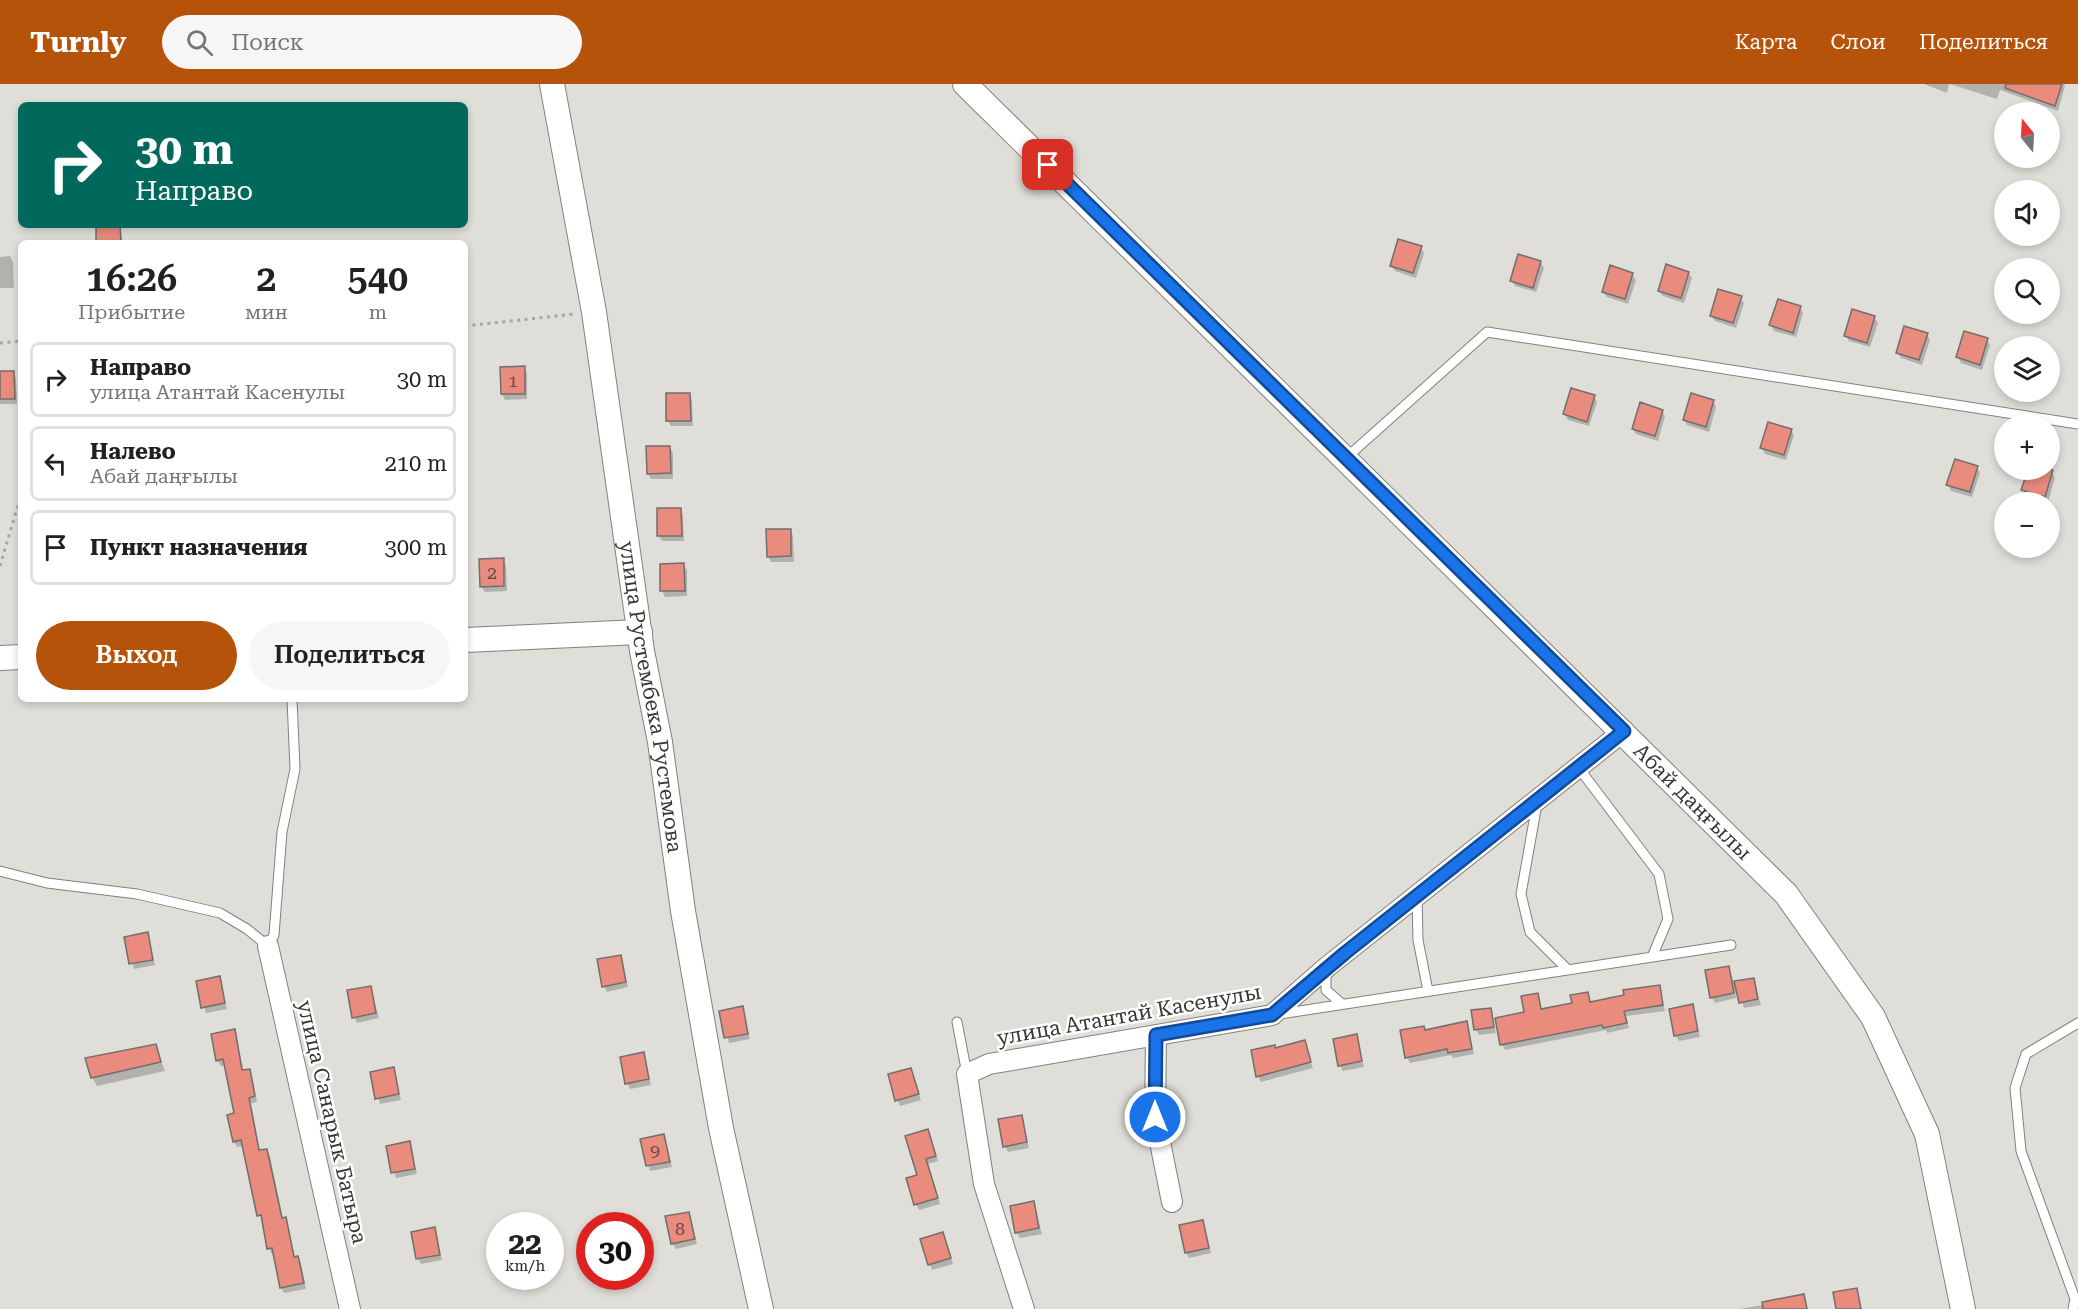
<!DOCTYPE html>
<html lang="ru">
<head>
<meta charset="utf-8">
<style>
  body { margin:0; font-family:"Roboto Serif",serif; background:#f6f6f6; color:#202124; height:100vh; display:flex; flex-direction:column; font-size:22px; white-space:nowrap }
  * { box-sizing:border-box; margin:0 }
  p { font-size:20px; color:#757577 }
  .icon { flex:none; width:33px; height:33px; fill:none; stroke:currentColor; stroke-width:2; stroke-linecap:round; stroke-linejoin:round }
  .map { position:relative; flex:1; overflow:hidden }
  .details { position:absolute; left:18px; top:156px; width:450px; height:462px; display:flex; flex-direction:column; background:#fff; border-radius:9px; box-shadow:0 3px 9px #0003 }
  .details>* { flex:none }
  .guide { position:absolute; left:18px; top:18px; width:450px; height:126px; border-radius:9px; box-shadow:0 3px 9px #0003; background:#00695c; color:#fff; overflow:hidden }
  .needle { width:39px; rotate:342deg }
  .fabs { position:absolute; left:1994px; top:18px; display:grid; gap:12px }
  .fabs a { display:grid; place-items:center; width:66px; height:66px; border-radius:50%; background:#fff; box-shadow:0 3px 9px #0003; font-size:30px }
  .speed { position:absolute; left:486px; top:1128px; display:flex; gap:12px; font-size:30px; font-weight:700; text-align:center }
  .speed>* { display:grid; place-content:center; width:78px; height:78px; border-radius:50%; background:#fff; box-shadow:0 3px 9px #0003; line-height:1 }
  .speed small { font-size:15px; font-weight:400 }
  .speed .limit { border:9px solid #d22; background:#fff; color:#111 }
  .pin { position:absolute; display:grid; place-items:center; width:51px; height:51px; color:#fff; margin:-26px; border-radius:12px; box-shadow:0 3px 9px #0006 }
  .me { position:absolute; width:66px; margin:-33px; rotate:0deg; stroke-linejoin:round; filter:drop-shadow(0 0 4px #0008) }
  .turn { display:flex; align-items:center; gap:21px; height:126px; padding:0 18px; font-size:27px }
  .turn .icon { width:78px; height:78px; stroke-width:2.5 }
  .turn b { display:block; font-size:42px; line-height:51px }
  .eta { display:flex; justify-content:space-evenly; align-items:center; height:102px; text-align:center }
  .eta b { font-size:36px; font-weight:600; line-height:42px }
  .primary-button { display:flex; gap:12px; margin-top:auto; padding:12px 18px }
  .primary-button a { flex:1; height:69px; border-radius:36px; background:#b45309; color:#fff; font-size:24px; font-weight:600; line-height:69px; text-align:center }
  .primary-button a+a { background:#f6f6f6; color:#202124 }
  ul { padding:0; list-style:none }
  li { display:flex; align-items:center; gap:18px; height:75px; margin:0 12px 9px; padding:0 6px; border:3px solid #e0e0e0; border-radius:9px }
  li div { flex:1 }
  li b { display:block; font-size:22px }
  li em { font-style:normal }
  header { display:flex; align-items:center; gap:36px; box-sizing:border-box; height:84px; padding:0 30px; background:#b45309; color:#fff }
  header strong { font-size:28px }
  nav { display:flex; gap:33px; margin-inline-start:auto; font-size:21px }
  .search { width:420px; height:54px; background:#f6f6f6; display:flex; align-items:center; gap:15px; box-sizing:border-box; padding:0 21px; border-radius:33px; color:#757577; font-size:22px }
  .map>svg:first-child { display:block }
  .shadow { fill:#0003 }
  .building { fill:#e98b7d; stroke:#726e6d; stroke-width:1.5 }
  .lines { fill:none; stroke-linecap:round; stroke-linejoin:round }
  .service-casing { stroke:#82817d; stroke-width:11 }
  .minor-casing { stroke:#82817d; stroke-width:22 }
  .tertiary-casing { stroke:#82817d; stroke-width:26 }
  .path { stroke:#a8a6a2; stroke-width:3; stroke-dasharray:3 4.5; stroke-linecap:butt }
  .service { stroke:#fff; stroke-width:9 }
  .minor { stroke:#fff; stroke-width:20 }
  .tertiary { stroke:#fff; stroke-width:24 }
  .route-casing { stroke:#114b97; stroke-width:15 }
  .route { stroke:#1a73e8; stroke-width:10 }
  .labels { text-anchor:middle; dominant-baseline:central; stroke-width:5; stroke-linejoin:round; paint-order:stroke }
  .number-label { font-size:18px; fill:#644c47 }
  .street-label { font-size:21px; fill:#383735; stroke:#fff }
</style>
</head>
<body>
<header>
<strong>Turnly</strong>
<div class="search"><svg class="icon" aria-label="search" viewBox="0 0 24 24"><circle cx="10" cy="10" r="6"/><path d="M15 15l6 6"/></svg>Поиск</div>
<nav><a>Карта</a><a>Слои</a><a>Поделиться</a></nav>
</header>
<div class="map">
<svg width="2078" height="1225" viewBox="0 0 2078 1225">
  <rect width="100%" height="100%" fill="#e0ded9"/>
  <path class="shadow" d="M1924 0H1949L1947 9Z
    M1950 0H2064L2065 2 2058 27 2000 6 1997 15Z
    M97 141H120L123 159H97Z
    M1421 164 1424 169 1416 194 1395 187 1391 181Z
    M10 172 13 178 14 204H0V173Z
    M1540 178 1544 184 1536 208 1515 202 1512 196Z
    M1688 189 1692 194 1684 219 1663 212 1659 207Z
    M1632 190 1636 196 1628 220 1607 213 1603 208Z
    M1740 214 1744 219 1736 244 1715 237 1711 231Z
    M1800 223 1803 229 1796 253 1774 247 1771 241Z
    M1874 233 1878 239 1870 263 1849 257 1845 251Z
    M1927 250 1930 256 1922 281 1901 274 1898 269Z
    M1987 255 1990 261 1982 286 1961 279 1958 273Z
    M502 284H524L527 289V315L505 316 502 310Z
    M13 288 16 294 17 320H0V289Z
    M689 310 692 316 693 342H671L668 337Z
    M1594 312 1597 318 1589 342 1568 336 1565 330Z
    M1713 317 1716 323 1709 348 1687 341 1684 335Z
    M1662 327 1665 332 1658 357 1636 350 1633 345Z
    M1791 346 1794 351 1786 376 1765 370 1762 364Z
    M670 363 673 369V395H651L648 390Z
    M1977 383 1980 389 1972 413 1951 407 1948 401Z
    M2029 386 2052 388 2055 394 2048 418 2026 412 2023 406Z
    M680 426 683 431 684 457H662L659 452Z
    M790 446 793 452 794 478H771L768 472Z
    M503 476 506 482 507 507 485 508 481 502Z
    M683 481 687 486V512L665 513 662 507Z
    M147 850 155 881 134 885 126 854Z
    M620 872 628 903 607 908 604 902Z
    M1728 883 1734 899 1753 895 1761 921 1744 924 1737 904H1735L1736 914 1715 919 1712 913Z
    M219 894 227 925 206 929 197 898Z
    M1659 902 1665 927 1626 932 1629 944 1607 949 1606 946 1505 966 1502 960 1537 911 1542 926 1573 920 1587 909 1591 919Z
    M370 903 379 934 357 939 354 933Z
    M1692 922 1700 953 1679 957 1676 952Z
    M742 924 750 955 729 959 721 928Z
    M1490 925 1496 949 1479 951 1476 946Z
    M1466 939 1474 970 1453 974 1451 971 1410 979 1407 973 1426 947Z
    M234 946 244 988 249 987 252 992 257 1018 251 1019 260 1067 267 1066 270 1072 283 1135 288 1140 295 1174 298 1173 301 1179 306 1205 284 1209 281 1203 275 1170H272L269 1165 244 1062 237 1063 234 1058 236 1031 226 981 221 982 217 976Z
    M1356 952 1364 983 1343 987 1340 982Z
    M1304 958 1313 984 1261 998 1258 992 1276 965Z
    M155 962 165 987 97 1002 92 993Z
    M643 970 651 1001 630 1005 627 999Z
    M393 985 401 1016 380 1020 372 989Z
    M910 986 921 1016 900 1022 889 992Z
    M1021 1032 1029 1064 1008 1068 1005 1062Z
    M928 1047 938 1077 928 1080 940 1120 919 1126 916 1120 918 1092Z
    M664 1052 672 1083 650 1087 642 1056Z
    M409 1059 417 1090 396 1094 387 1064Z
    M1033 1119 1042 1150 1020 1154 1017 1149Z
    M689 1129 697 1160 676 1165 672 1159Z
    M1202 1138 1211 1169 1189 1174 1186 1168Z
    M434 1145 442 1176 421 1180 418 1175Z
    M943 1149 953 1180 932 1186 922 1156Z
    M1856 1205 1862 1225H1838Z
    M1803 1212 1808 1225H1739L1782 1218Z"/>
  <path class="building" d="M2006 0H2062L2055 22 2005 4Z
    M96 141H120L121 159H96Z
    M1398 155 1422 162 1413 189 1390 182Z
    M1518 170 1541 177 1533 204 1510 197Z
    M1666 180 1689 188 1681 214 1658 207Z
    M1610 181 1633 189 1625 215 1602 208Z
    M1718 205 1742 212 1733 239 1710 232Z
    M1778 215 1801 222 1793 249 1769 241Z
    M1852 225 1875 232 1867 259 1844 252Z
    M1904 242 1928 249 1919 276 1896 269Z
    M1964 247 1988 254 1980 281 1956 273Z
    M525 282V310H501L500 283Z
    M0 287H14L15 315H0Z
    M1571 304 1595 311 1587 338 1563 330Z
    M666 309H690L691 337H666Z
    M1691 309 1714 316 1706 343 1683 336Z
    M1640 318 1663 326 1655 352 1632 345Z
    M1768 338 1792 345 1784 371 1760 364Z
    M646 362H670L671 389 647 390Z
    M1955 375 1978 382 1970 408 1946 401Z
    M2028 386H2053L2045 413 2021 406Z
    M657 424H681L682 452H657Z
    M766 445H791V472L767 473Z
    M504 474V502L480 503 479 475Z
    M684 479 685 507H660V480Z
    M148 848 153 876 129 880 124 853Z
    M621 871 626 898 602 903 597 875Z
    M1729 882 1734 909 1710 914 1705 886Z
    M220 892 225 919 201 924 196 897Z
    M1754 894 1758 915 1739 919 1734 897Z
    M1660 901 1663 921 1624 927 1627 939 1603 944 1602 941 1500 961 1495 934 1524 928 1521 912 1538 909 1541 925 1572 919 1570 911 1588 908 1590 918 1624 911 1623 906Z
    M371 902 376 929 352 934 347 906Z
    M1693 920 1698 947 1674 952 1669 925Z
    M743 922 748 950 724 954 719 927Z
    M1491 924 1494 943 1474 946 1471 926Z
    M1467 937 1472 965 1448 969 1447 965 1405 974 1400 946 1424 942 1425 946Z
    M235 945 242 986 250 985 255 1012 249 1014 259 1066 267 1065 282 1134 286 1133 294 1173 298 1172 304 1199 280 1204 272 1164 267 1165 261 1131 257 1132 241 1056 233 1058 227 1031 234 1029 223 975 216 977 211 950Z
    M1357 950 1362 977 1338 982 1333 955Z
    M1305 956 1311 978 1256 993 1251 966 1275 961V964Z
    M156 960 161 978 91 994 85 974Z
    M644 968 649 995 625 1000 620 973Z
    M394 983 399 1010 375 1015 370 988Z
    M911 984 919 1010 895 1017 888 990Z
    M1022 1031 1027 1058 1003 1063 998 1035Z
    M928 1045 936 1072 926 1075 938 1114 914 1121 906 1094 917 1091 905 1052Z
    M664 1050 670 1078 646 1082 640 1055Z
    M410 1057 415 1085 391 1089 386 1062Z
    M1034 1117 1039 1144 1015 1149 1010 1122Z
    M689 1128 695 1155 671 1160 665 1132Z
    M1203 1136 1209 1164 1185 1169 1179 1141Z
    M435 1143 440 1171 416 1175 411 1148Z
    M943 1148 951 1174 928 1181 920 1155Z
    M1857 1204 1861 1225H1836L1833 1208Z
    M1804 1210 1807 1225H1763L1762 1218Z"/>
  <g class="lines">
    <g class="service-casing">
      <path id="service" d="M1346 374 1487 248 2078 340
        M1578 683 1659 790 1668 835 1652 873
        M1537 720 1521 810 1530 848 1568 886
        M0 787 47 799 137 810 220 829 247 845 268 862 274 851 282 748 295 685 292 615
        M1417 813 1418 856 1428 907
        M1326 886V906L1342 920
        M1280 930 1731 861
        M957 938 967 990
        M2073 1225 2075 1215 2021 1067 2015 1004 2026 970 2078 939"/>
    </g>
    <g class="minor-casing">
      <path id="minor" d="M268 862 350 1225
        M1156 951 1155 1033 1172 1118
        M1024 1225 984 1100 967 990 989 980 1272 931 1327 883 1624 647"/>
    </g>
    <g class="tertiary-casing">
      <g id="tertiary">
        <path id="s1" d="M552 0 594 228 642 567 660 658 683 827 721 1044 761 1225"/>
        <path id="s2" d="M965 0 1786 810 1873 933 1927 1050 1963 1225"/>
        <path d="M465 556 640 548"/>
        <path d="M0 574 21 573"/>
      </g>
    </g>
    <path class="path" d="M465 242 575 230
      M0 259 21 257
      M0 482 21 411"/>
    <use href="#service" class="service"/>
    <use href="#minor" class="minor"/>
    <use href="#tertiary" class="tertiary"/>
  </g>
  <g class="lines">
    <g class="route-casing">
      <path id="route" d="M1048 81 1624 647 1345 869 1272 931 1156 951 1155 1033"/>
    </g>
    <use href="#route" class="route"/>
  </g>
  <g class="labels">
    <g class="number-label">
      <text x="513" y="296">1</text>
      <text x="492" y="488">2</text>
      <text x="655" y="1066">9</text>
      <text x="680" y="1144">8</text>
    </g>
    <g class="street-label">
      <text stroke="none"><textPath href="#s1" startOffset="621">улица Рустембека Рустемова</textPath></text>
      <text stroke="none"><textPath href="#s2" startOffset="1022">Абай даңғылы</textPath></text>
      <text transform="translate(1129 931) rotate(-10)">улица Атантай Касенулы</text>
      <text transform="translate(332 1038) rotate(77)">улица Санарык Батыра</text>
    </g>
  </g>
</svg>
<div class="fabs">
<a><svg class="needle" viewBox="-14 -14 28 28"><path d="M0-13l5 13h-10z" fill="#e53935"/><path d="M0 13l5-13h-10z" fill="#757577"/></svg></a>
<a><svg class="icon" aria-label="sound" viewBox="0 0 24 24"><path d="M4 9h4l5-4v14l-5-4H4zM17 9q2 3 0 6"/></svg></a>
<a><svg class="icon" aria-label="search" viewBox="0 0 24 24"><circle cx="10" cy="10" r="6"/><path d="M15 15l6 6"/></svg></a>
<a><svg class="icon" aria-label="layers" viewBox="0 0 24 24"><path d="M12 4l9 5-9 5-9-5zM3 14l9 5 9-5"/></svg></a>
<a>+</a>
<a>−</a>
</div>
<div class="speed"><div>22<small>km/h</small></div><div class="limit">30</div></div>
<div class="pin" style="left:1048px;top:81px;background:#d93025"><svg class="icon" aria-label="arrive" viewBox="0 0 24 24"><path d="M6 21V4h12l-3 4 3 4H6"/></svg></div>
<svg class="me" style="left:1155px;top:1033px" viewBox="-20 -20 40 40"><circle r="17" fill="#1a73e8" stroke="#fff" stroke-width="3"/><path d="M0-11L8 9 0 5-8 9z" fill="#fff"/></svg>
<div class="guide">
<div class="turn"><svg class="icon" aria-label="right" viewBox="0 0 24 24"><path d="M7 20v-9h11M14 6l5 5-5 5"/></svg><div><b>30 m</b>Направо</div></div>
</div>
<section class="details">
<div class="eta">
<div><b>16:26</b><p>Прибытие</p></div>
<div><b>2</b><p>мин</p></div>
<div><b>540</b><p>m</p></div>
</div>
<ul>
<li><svg class="icon" aria-label="right" viewBox="0 0 24 24"><path d="M7 20v-9h11M14 6l5 5-5 5"/></svg><div><b>Направо</b><p>улица Атантай Касенулы</p></div><em>30 m</em></li>
<li><svg class="icon" aria-label="left" viewBox="0 0 24 24"><path d="M17 20v-9H6M10 6l-5 5 5 5"/></svg><div><b>Налево</b><p>Абай даңғылы</p></div><em>210 m</em></li>
<li><svg class="icon" aria-label="arrive" viewBox="0 0 24 24"><path d="M6 21V4h12l-3 4 3 4H6"/></svg><div><b>Пункт назначения</b></div><em>300 m</em></li>
</ul>
<div class="primary-button"><a>Выход</a><a>Поделиться</a></div>
</section>
</div>
</body>
</html>
